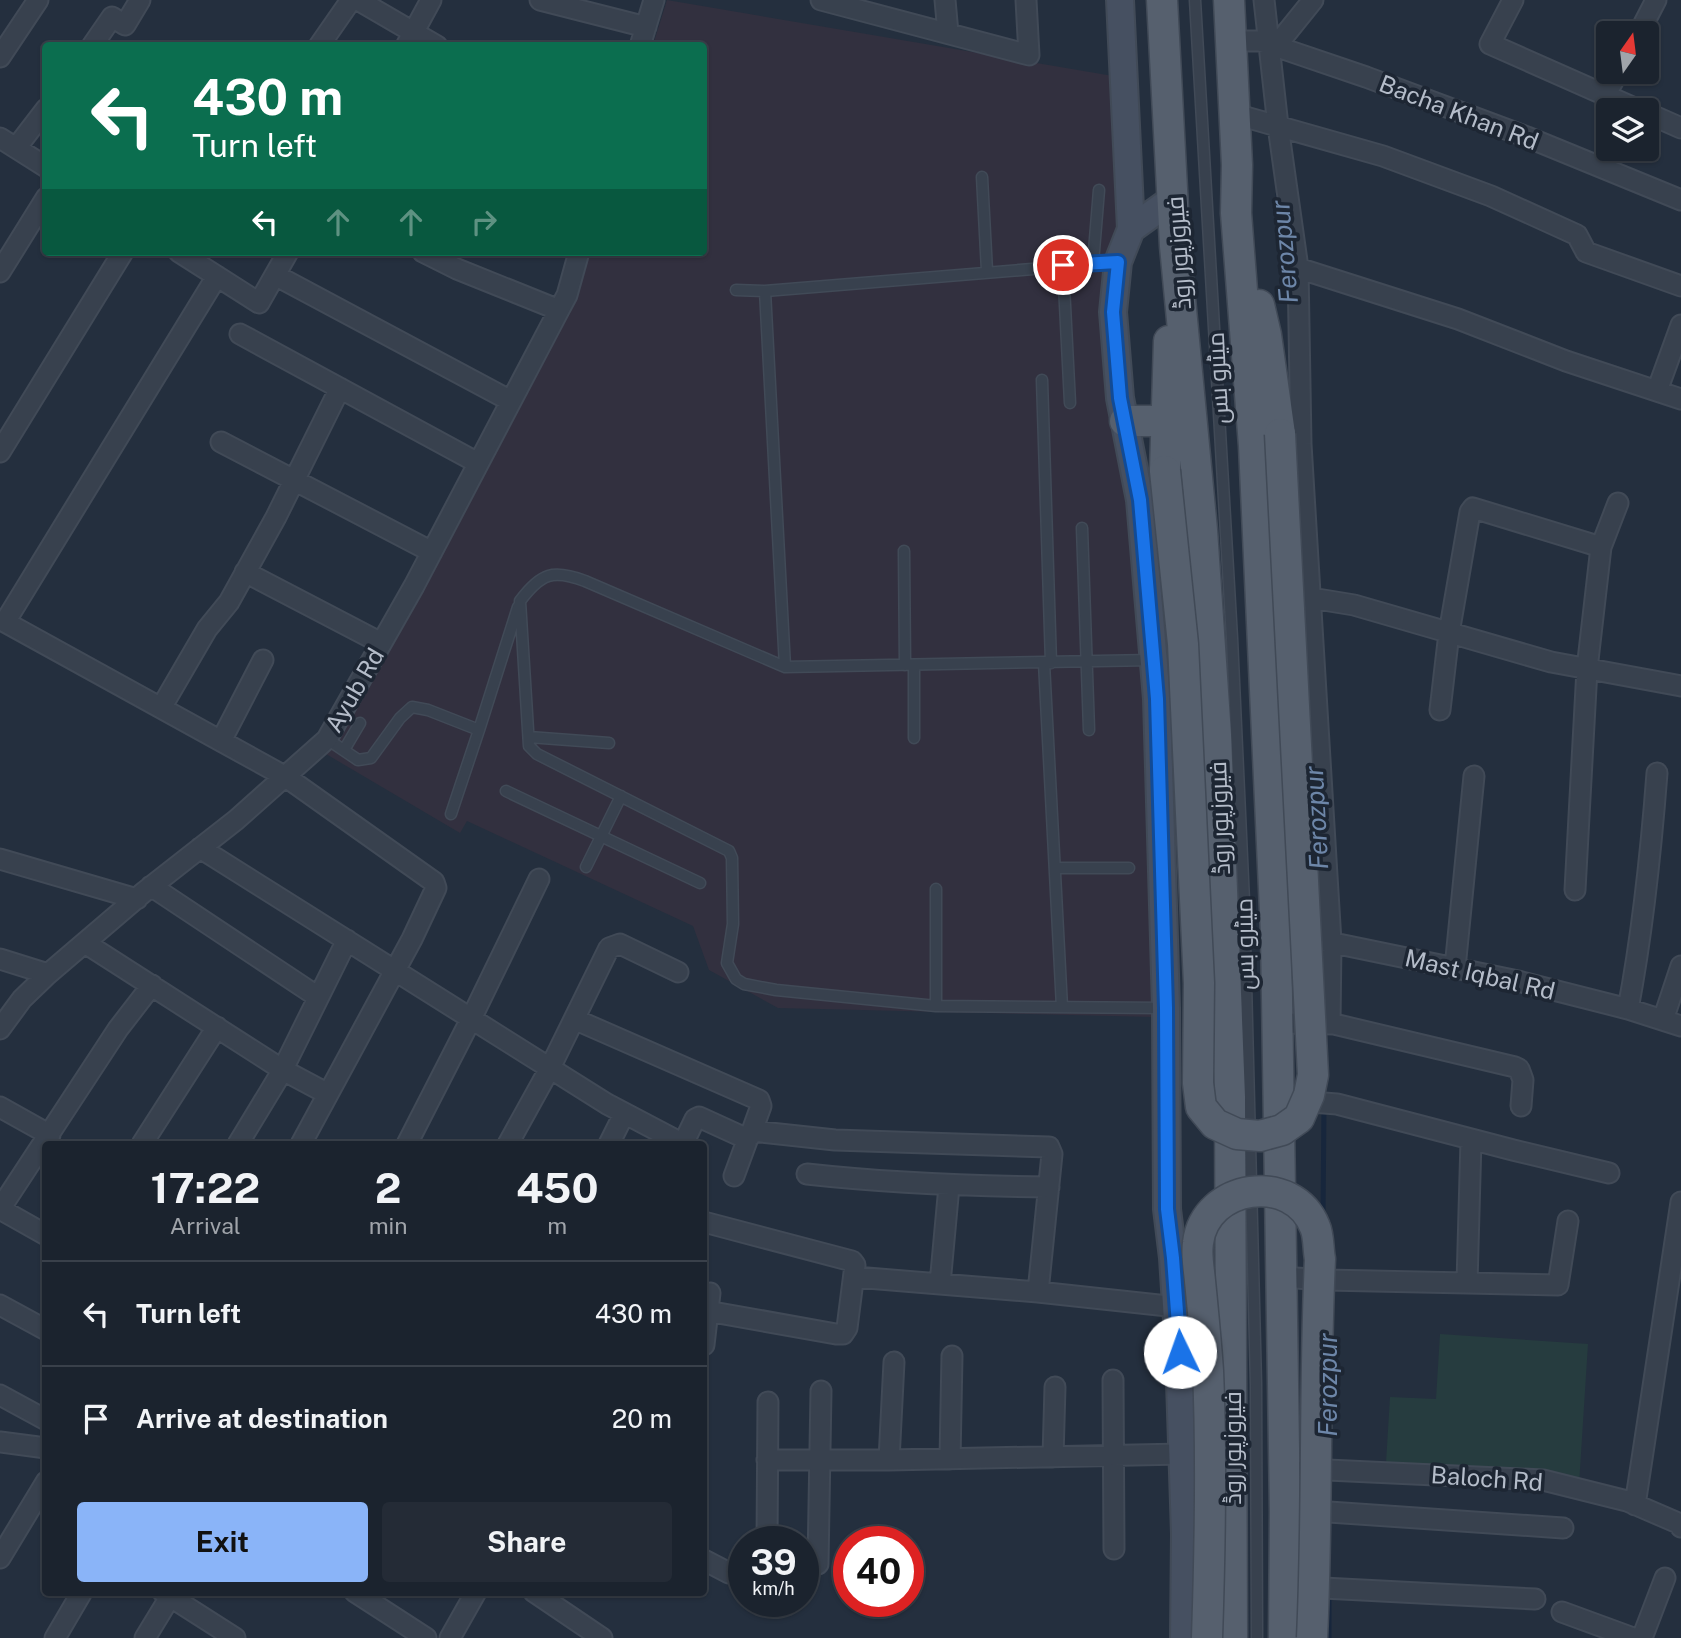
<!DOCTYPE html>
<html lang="en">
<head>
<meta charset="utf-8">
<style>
  body { margin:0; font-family:"Public Sans",Cairo,sans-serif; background:#242b36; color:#f1f3f6; height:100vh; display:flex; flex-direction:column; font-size:26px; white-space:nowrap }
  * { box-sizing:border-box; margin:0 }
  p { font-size:23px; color:#a0a4aa }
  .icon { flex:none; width:38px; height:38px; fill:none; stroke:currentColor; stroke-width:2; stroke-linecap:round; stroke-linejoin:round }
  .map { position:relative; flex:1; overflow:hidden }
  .details { position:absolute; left:42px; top:1141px; width:665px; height:455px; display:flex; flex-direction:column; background:#1b232e; border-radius:7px; box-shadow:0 2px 5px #0004,0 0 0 2px #39404a }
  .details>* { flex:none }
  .banner { position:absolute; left:42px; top:42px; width:665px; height:214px; border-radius:7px; box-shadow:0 2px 5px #0004,0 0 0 2px #39404a; background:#0b6e4f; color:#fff; overflow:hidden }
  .needle { width:46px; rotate:14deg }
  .tools { position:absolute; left:1596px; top:21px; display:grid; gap:14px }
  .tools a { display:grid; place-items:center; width:63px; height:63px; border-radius:7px; background:#1b232e; box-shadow:0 2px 5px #0004,0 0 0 2px #39404a; font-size:35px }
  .speed { position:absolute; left:728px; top:1526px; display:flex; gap:14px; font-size:35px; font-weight:700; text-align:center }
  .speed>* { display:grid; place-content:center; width:91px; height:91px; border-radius:50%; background:#1b232e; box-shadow:0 2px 5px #0004,0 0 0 2px #39404a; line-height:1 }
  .speed small { font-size:18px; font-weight:400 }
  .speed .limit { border:10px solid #d22; background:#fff; color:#111 }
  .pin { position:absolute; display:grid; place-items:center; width:60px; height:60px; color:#fff; margin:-30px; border:4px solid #fff; border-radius:50%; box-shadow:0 2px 7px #0007 }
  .me { position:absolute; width:77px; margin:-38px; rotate:357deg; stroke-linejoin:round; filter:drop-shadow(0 0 5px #0008) }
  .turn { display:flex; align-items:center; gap:24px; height:147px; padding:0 35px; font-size:32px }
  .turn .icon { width:91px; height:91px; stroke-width:2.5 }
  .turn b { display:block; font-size:49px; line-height:60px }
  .lanes { display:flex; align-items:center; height:66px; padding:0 35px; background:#0003; justify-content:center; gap:35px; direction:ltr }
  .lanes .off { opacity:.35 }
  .eta { display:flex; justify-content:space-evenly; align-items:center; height:119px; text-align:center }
  .eta b { font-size:42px; font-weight:700; line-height:49px }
  .action { display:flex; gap:14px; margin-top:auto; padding:14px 35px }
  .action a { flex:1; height:80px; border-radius:7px; background:#8ab4f8; color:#111; font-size:28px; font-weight:700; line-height:80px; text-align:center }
  .action a+a { background:#242b36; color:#f1f3f6 }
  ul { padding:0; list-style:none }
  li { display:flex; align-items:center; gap:21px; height:105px; padding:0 35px; border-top:2px solid #39404a }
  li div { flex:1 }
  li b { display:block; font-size:26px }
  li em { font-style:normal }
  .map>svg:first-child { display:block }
  .medical { fill:#32303f }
  .green { fill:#263c3f }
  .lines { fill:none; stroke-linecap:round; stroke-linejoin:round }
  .stream { stroke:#17263c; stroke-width:5 }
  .lane-casing { stroke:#414a57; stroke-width:13 }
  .street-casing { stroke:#414a57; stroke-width:23 }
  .secondary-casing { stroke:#414a57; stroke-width:30 }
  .primary-casing { stroke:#414a57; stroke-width:33 }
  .lane { stroke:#38414e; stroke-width:10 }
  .street { stroke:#38414e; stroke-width:19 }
  .secondary { stroke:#465061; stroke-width:26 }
  .primary { stroke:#56606e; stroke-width:30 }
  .primary-bridge-casing { stroke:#414a57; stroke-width:33; stroke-linecap:butt }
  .primary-bridge { stroke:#56606e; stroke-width:30 }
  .route-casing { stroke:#114b97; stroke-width:18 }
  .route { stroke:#1a73e8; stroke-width:12 }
  .labels { text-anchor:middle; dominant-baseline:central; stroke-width:7; stroke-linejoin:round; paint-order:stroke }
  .street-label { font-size:24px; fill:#b4bcc9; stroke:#1d2633 }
  .water-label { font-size:26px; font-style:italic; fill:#6d86a8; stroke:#1d2633 }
</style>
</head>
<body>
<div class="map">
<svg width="1681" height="1638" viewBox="0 0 1681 1638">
  <rect width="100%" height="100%" fill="#242f3e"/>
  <path class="medical" d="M667 0 1113 76 1142 552 1159 946 1153 1017 778 1008 709 970 693 926 467 821 460 833 326 754 578 285 589 252H704V46L653 45Z"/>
  <path class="green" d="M1440 1334 1588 1344 1579 1485 1386 1463 1390 1397 1436 1399Z"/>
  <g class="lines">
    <path class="stream" d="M1278 194 1289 296
      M1323 1215 1324 1106
      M1329 1638V1592"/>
    <g class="lane-casing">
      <path id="lane" d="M1195 0 1232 638 1244 901 1256 1384 1257 1638
        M982 177 987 271
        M1093 263 1099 190
        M1063 266 1070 403
        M736 290 765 291 1118 262
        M765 291 785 667 1153 660
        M1042 380 1051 663
        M1082 528 1089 730
        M904 551 905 665
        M1044 663 1062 1007
        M914 665V738
        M785 667 585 581C553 569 541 573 520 601L529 746 537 754 729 851 732 858 733 924 727 963 736 979 744 984 776 990 936 1006 1163 1008
        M529 737 609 743
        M327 739 358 760 371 758 400 718 412 707 428 710 479 730 518 607
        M344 750 360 723
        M506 791 700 883
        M451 814 479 730
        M586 867 621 796
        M1055 868H1129
        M936 889V1006"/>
    </g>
    <g class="street-casing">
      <path id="street" d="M358 0 437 46
        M540 0 646 27
        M821 0 1029 55 1026 0
        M945 0 948 33
        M1264 0 1278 126 1298 268 1301 444 1331 942 1330 1024
        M1513 0 1490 44 1639 110
        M1639 33 1656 0
        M1233 41H1260L1366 77 1527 137 1681 200
        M92 46 112 17 125 25 140 0
        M319 46 351 0
        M406 46 431 0
        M640 46 654 0
        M1276 46 1313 0
        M0 57 38 0
        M1605 96 1618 72
        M1647 113 1681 128
        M1235 114 1383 156 1491 196 1577 235 1586 252 1681 286
        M0 138 46 167
        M16 148 46 109
        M179 252 259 303 288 252
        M423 252 457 269 559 310
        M1298 268 1458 319 1566 361 1681 399
        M0 272 46 198
        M275 275 511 401
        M217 276 5 622 286 777 434 882 436 888 412 939 301 1144
        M240 334 478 463
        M1657 391 1681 325
        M221 442 432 552
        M0 452 123 252
        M245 572 381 643
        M1299 596 1354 605 1551 662 1681 686
        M161 708 207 629 229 602 276 517 340 388
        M1440 710 1449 633 1470 512 1473 508 1601 547
        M221 741 263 660
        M200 848 607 1104 683 1144 695 1119 699 1117 745 1138 750 1136 752 1131
        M0 859 137 899
        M151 886 318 997
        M1575 890 1587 669 1601 547 1618 503
        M1319 940 1518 981 1628 1009 1681 1026
        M85 943 283 1070 328 1094
        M0 959 48 974
        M1455 968 1474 776
        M1628 1009C1643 930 1651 852 1657 773
        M574 1019 759 1100 761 1106 752 1131 835 1140 1049 1147 1052 1154 1038 1292
        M1663 1020 1681 966
        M1279 1023 1334 1024 1515 1067 1519 1069 1523 1080 1521 1106
        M0 1029 22 999 48 974 144 892 236 820 327 739 414 586 559 310 567 295 579 252
        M1298 1101 1337 1104 1513 1150 1609 1173
        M0 1107 50 1135
        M142 1144 217 1027
        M238 1144 281 1073 347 940
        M407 1144 471 1019 539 879
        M508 1144 550 1068 609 948 620 944 678 972
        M609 1144 624 1114
        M807 1174C888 1183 967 1186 1049 1187
        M734 1176 748 1138
        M0 1209 118 1029 152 985
        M0 1209 46 1235
        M704 1222 852 1261 855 1265 847 1328 843 1334H836L707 1311
        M855 1277 1038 1292 1177 1307
        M1281 1277 1326 1280 1558 1285 1568 1221
        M1467 1283 1471 1140
        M940 1284 949 1186
        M0 1305 46 1330
        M704 1345 710 1293
        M1113 1380 1114 1549
        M0 1395 46 1420
        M0 1442 46 1448
        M1053 1457 1055 1387
        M950 1459 952 1356
        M767 1460H889L1182 1454
        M889 1460 894 1362
        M1306 1469 1543 1480 1627 1501 1678 1523 1681 1527
        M1635 1505 1681 1202
        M1303 1513 1329 1512 1563 1528
        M767 1542 768 1402
        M0 1558 46 1482
        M704 1560 729 1573
        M818 1564 821 1391
        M1304 1587 1535 1599
        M163 1592 235 1638
        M355 1592 426 1638
        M534 1592 602 1638
        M1562 1612 1633 1638
        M55 1638 82 1592
        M145 1638 170 1597
        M450 1638 476 1592
        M1642 1638 1665 1578"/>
    </g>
    <g class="secondary-casing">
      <path id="secondary" d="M1120 0 1131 229
        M1174 198 1131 229 1118 262 1113 312 1120 398 1140 500 1157 699 1166 1008 1167 1209 1173 1258 1179 1352 1185 1534 1184 1638"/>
    </g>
    <g class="primary-casing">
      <path id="primary" d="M1162 0 1175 246 1202 530 1216 735 1230 1097 1232 1638
        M1229 0 1237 165 1236 213 1254 446 1276 933 1285 1512 1284 1638
        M1259 305 1266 335 1280 434
        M1125 421H1166
        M1165 471 1169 341"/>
    </g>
    <use href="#lane" class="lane"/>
    <use href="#street" class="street"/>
    <use href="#secondary" class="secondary"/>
    <use href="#primary" class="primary"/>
    <g class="primary-bridge-casing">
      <path id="primary-bridge" d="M1165 471 1183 644 1199 983 1198 1083 1201 1107 1215 1124 1237 1134 1260 1136 1282 1130 1299 1118 1309 1095 1313 1075 1280 434
        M1207 1638C1210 1549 1212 1460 1208 1371 1206 1341 1203 1311 1200 1281 1199 1269 1196 1255 1198 1243 1205 1184 1293 1171 1315 1227 1319 1236 1318 1249 1320 1259 1314 1385 1318 1512 1312 1638"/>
    </g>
    <use href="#primary-bridge" class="primary-bridge"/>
  </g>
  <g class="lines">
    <g class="route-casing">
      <path id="route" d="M1063 265 1118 262 1113 312 1120 398 1140 500 1157 699 1166 1008 1167 1209 1173 1258 1180 1352"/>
    </g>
    <use href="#route" class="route"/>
  </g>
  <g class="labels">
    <g class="street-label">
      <text transform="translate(1459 112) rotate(21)">Bacha Khan Rd</text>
      <text transform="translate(1178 253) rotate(-94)">فیروزپور روڈ</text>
      <text transform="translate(1217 378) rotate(-93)">میٹرو بس</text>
      <text transform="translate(354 690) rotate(-60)">Ayub Rd</text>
      <text transform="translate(1219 818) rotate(-92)">فیروزپور روڈ</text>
      <text transform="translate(1244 944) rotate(-91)">میٹرو بس</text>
      <text transform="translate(1480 974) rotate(13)">Mast Iqbal Rd</text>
      <text transform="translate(1232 1448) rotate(-90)">فیروزپور روڈ</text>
      <text transform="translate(1487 1478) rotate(4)">Baloch Rd</text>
    </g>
    <g class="water-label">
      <text transform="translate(1284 252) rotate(-95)">Ferozpur</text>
      <text transform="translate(1316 818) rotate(-93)">Ferozpur</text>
      <text transform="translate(1327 1385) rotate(-90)">Ferozpur</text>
    </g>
  </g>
</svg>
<div class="tools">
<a><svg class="needle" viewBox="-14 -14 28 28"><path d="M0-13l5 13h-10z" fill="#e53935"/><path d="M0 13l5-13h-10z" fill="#a0a4aa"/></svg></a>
<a><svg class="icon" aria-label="layers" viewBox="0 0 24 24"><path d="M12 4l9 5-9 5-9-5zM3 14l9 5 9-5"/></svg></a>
</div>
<div class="speed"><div>39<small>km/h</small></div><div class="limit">40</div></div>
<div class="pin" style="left:1063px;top:265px;background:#d93025"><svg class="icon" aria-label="arrive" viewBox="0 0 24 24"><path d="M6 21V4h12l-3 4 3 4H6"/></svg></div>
<svg class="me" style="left:1180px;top:1352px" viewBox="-20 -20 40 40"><circle r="19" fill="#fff"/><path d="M0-13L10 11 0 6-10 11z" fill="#1a73e8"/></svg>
<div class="banner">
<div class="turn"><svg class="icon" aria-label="left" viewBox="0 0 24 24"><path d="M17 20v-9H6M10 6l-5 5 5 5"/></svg><div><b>430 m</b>Turn left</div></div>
<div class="lanes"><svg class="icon" aria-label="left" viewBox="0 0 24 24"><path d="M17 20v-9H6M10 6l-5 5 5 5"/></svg><svg class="icon off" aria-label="ahead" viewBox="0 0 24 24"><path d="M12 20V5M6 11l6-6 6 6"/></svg><svg class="icon off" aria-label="ahead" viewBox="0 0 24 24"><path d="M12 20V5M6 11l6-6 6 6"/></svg><svg class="icon off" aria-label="right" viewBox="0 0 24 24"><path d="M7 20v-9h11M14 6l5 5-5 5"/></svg></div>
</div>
<section class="details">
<div class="eta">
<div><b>17:22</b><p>Arrival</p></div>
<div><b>2</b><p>min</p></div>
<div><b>450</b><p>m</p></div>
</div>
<ul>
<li><svg class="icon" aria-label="left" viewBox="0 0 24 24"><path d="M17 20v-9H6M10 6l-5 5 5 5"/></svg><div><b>Turn left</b></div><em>430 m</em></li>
<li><svg class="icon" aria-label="arrive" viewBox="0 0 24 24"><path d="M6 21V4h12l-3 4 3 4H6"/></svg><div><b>Arrive at destination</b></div><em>20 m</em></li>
</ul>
<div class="action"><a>Exit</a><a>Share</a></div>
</section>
</div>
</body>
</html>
